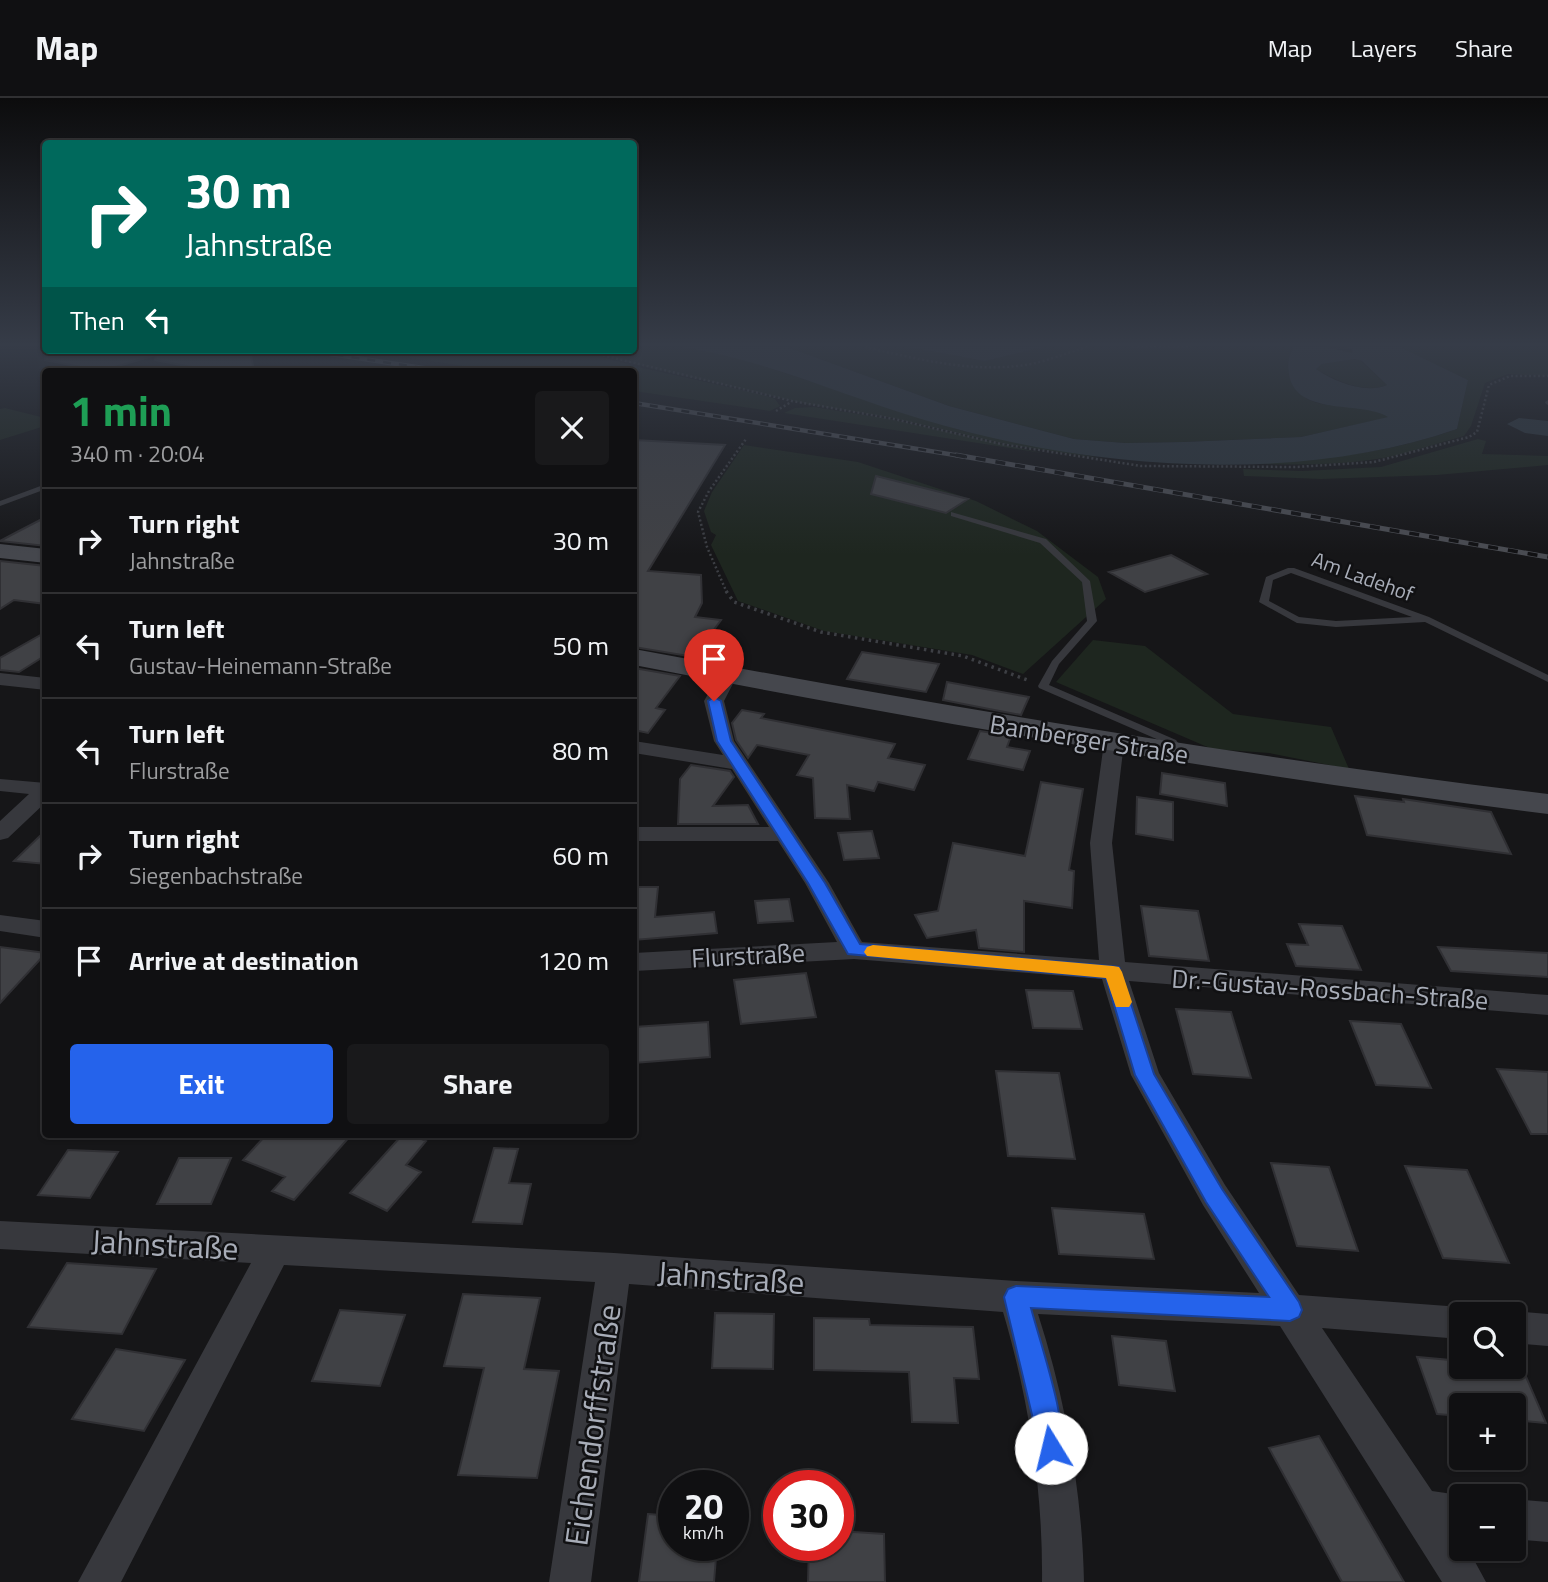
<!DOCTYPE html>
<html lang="en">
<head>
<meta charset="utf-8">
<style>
  body { margin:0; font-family:"Titillium Web",sans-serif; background:#19191b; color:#f1f3f6; height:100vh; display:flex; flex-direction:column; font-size:26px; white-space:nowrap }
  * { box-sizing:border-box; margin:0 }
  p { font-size:23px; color:#9c9d9f }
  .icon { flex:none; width:38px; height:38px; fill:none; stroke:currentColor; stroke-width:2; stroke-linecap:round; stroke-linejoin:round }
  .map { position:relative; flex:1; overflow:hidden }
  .side { position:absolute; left:42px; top:270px; width:595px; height:770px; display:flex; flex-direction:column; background:#101012; border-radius:7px; box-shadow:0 2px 5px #0004,0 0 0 2px #303032 }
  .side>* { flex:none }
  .guide { position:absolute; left:42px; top:42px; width:595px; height:214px; border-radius:7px; box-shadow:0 2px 5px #0004,0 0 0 2px #303032; background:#00695c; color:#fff; overflow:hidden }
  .controls { position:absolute; left:1449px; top:1204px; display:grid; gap:14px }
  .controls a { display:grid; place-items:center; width:77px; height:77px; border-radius:7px; background:#101012; box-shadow:0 2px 5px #0004,0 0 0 2px #303032; font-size:35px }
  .speed { position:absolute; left:658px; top:1372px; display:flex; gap:14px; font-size:35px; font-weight:700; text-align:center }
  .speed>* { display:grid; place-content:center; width:91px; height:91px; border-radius:50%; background:#101012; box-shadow:0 2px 5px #0004,0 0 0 2px #303032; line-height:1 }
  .speed small { font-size:18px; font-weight:400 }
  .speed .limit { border:10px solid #d22; background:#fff; color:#111 }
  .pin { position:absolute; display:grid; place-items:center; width:60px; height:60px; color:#fff; margin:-72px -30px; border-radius:50% 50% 50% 0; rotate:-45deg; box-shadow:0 0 7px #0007 }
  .pin .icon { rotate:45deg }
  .me { position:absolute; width:77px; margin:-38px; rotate:351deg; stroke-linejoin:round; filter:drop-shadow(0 0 5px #0008) }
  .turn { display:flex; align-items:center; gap:24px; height:147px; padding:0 28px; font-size:32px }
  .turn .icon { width:91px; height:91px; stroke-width:2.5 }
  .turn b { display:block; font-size:49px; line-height:60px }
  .then { display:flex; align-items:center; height:66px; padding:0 28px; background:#0003; gap:14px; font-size:26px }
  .round { display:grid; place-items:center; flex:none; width:74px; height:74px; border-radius:7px; background:#19191b }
  .head { display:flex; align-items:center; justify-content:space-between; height:119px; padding:0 28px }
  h1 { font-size:42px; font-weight:700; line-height:52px; color:#1e9e55 }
  .primary-button { display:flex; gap:14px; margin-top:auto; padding:14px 28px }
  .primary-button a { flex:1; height:80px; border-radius:7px; background:#2563eb; color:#fff; font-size:28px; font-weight:700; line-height:80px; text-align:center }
  .primary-button a+a { background:#19191b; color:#f1f3f6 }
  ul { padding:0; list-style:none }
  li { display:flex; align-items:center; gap:21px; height:105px; padding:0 28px; border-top:2px solid #303032 }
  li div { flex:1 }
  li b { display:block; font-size:26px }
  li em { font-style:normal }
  header { display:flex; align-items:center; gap:42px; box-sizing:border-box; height:98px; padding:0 35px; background:#101012; border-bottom:2px solid #303032 }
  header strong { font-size:33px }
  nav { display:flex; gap:38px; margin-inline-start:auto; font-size:24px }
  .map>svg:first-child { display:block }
  .green { fill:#1e261f }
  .water { fill:#2c353c; fill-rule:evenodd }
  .building { fill:#404145; stroke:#303034; stroke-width:2 }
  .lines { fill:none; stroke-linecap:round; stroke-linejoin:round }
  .path-far1 { stroke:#3d3f44; stroke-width:2.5; stroke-dasharray:2 2.5; stroke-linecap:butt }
  .path { stroke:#3d3f44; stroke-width:3.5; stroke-dasharray:2.5 4.5; stroke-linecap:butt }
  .lane { fill:#37383d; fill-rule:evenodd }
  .street { fill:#37383d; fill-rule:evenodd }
  .secondary { fill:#45474d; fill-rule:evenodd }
  .rail-far1-casing { stroke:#4a4c52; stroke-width:4.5 }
  .rail-casing { stroke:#4a4c52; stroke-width:5 }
  .rail-far1 { stroke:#111113; stroke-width:2.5; stroke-dasharray:8; stroke-linecap:butt }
  .rail { stroke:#111113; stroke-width:3.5; stroke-dasharray:10; stroke-linecap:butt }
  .route { fill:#2563eb; stroke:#184099; stroke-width:2 }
  .slow { fill:#f59e0b }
  .labels { text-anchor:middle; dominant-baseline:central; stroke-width:5; stroke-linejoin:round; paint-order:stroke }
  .far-street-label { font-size:21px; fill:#a8adb8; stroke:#111113 }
  .street-label { font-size:26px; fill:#a8adb8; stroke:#111113 }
  .near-street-label { font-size:32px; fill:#a8adb8; stroke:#111113 }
</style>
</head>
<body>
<header>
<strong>Map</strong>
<nav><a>Map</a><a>Layers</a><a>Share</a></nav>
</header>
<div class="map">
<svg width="1548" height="1484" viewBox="0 0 1548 1484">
  <rect width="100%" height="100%" fill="#161618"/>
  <path class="green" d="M634 249H683L723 255 963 333 1105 361 1004 346 893 320 807 306 638 267 586 252H634Z
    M787 249H909L985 263 1043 249H1294C1289 258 1286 266 1289 276 1301 319 1345 302 1374 312 1380 314 1385 317 1390 319L1301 339 1183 344 1125 345 1074 341 949 308Z
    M1400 249H1548V278L1508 276 1485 285 1471 328 1464 338C1434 346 1402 358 1370 362 1326 368 1280 367 1236 365 1318 362 1378 358 1457 331L1468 282Z
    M357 252H577L638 269 764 297 775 301 780 308 770 313 634 293V273H498Z
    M1355 261 1361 263 1387 287C1365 296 1336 283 1316 271L1322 266Z
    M814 309 890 321 1042 355 784 315 795 310Z
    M5 310 45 320V328L0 342V311Z
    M1478 341 1486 343 1482 356 1548 358V367L1437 377 1321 381 1244 378 1243 371 1302 373 1381 369Z
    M744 347 858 364 976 403 1037 433 1098 479 1106 501 1023 576 972 557 824 533 738 503 711 447 716 437 711 434 704 413 712 394Z
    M1093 542 1145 548 1233 616 1331 629 1349 671 1269 655 1212 651 1056 584Z"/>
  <path class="water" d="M683 249H787L949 308 1074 341 1125 345 1183 344 1301 339 1388 319C1363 303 1301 318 1290 281 1287 269 1287 260 1294 249H1326L1352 255 1353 252 1346 249H1400L1468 282 1457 331C1292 388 1086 371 921 321 842 297 765 262 683 249ZM1355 261 1362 263 1387 287C1365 296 1335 284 1316 271L1322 266Z
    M909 249H1043L985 263Z
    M1519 320 1548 323V338L1525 335 1507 326Z"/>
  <path class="building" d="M46 252H250L254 273H212L155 262 156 257 101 273 45 262Z
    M634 342 725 347 648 473 701 477 702 505 695 519 721 522 694 559 634 549Z
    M876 378 968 401 946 415 871 396Z
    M46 419V448L0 443 17 434Z
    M1171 457 1207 476 1145 494 1109 474Z
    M0 463 46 468V506L14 502 0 511Z
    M46 534V557L19 574 0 572V560Z
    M862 554 939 566 926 594 847 581Z
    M634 570 680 578 656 610 665 612 648 635 639 633 634 640Z
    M947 584 1029 599 1021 617 989 611 943 602Z
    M742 612 764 616 761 620 895 646 888 660 925 667 914 692 878 684 874 693 847 687 850 721 815 720 813 680 797 677 809 657 757 647 748 660 736 642 732 625Z
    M980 633 1011 638 1007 649 1030 653 1023 672 968 661Z
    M691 667 730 673 734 679 713 708 748 707 758 726H678L680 681Z
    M1162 675 1225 685 1227 708 1160 696Z
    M1041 684 1083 691 1069 772 1074 773 1072 810 1024 803V854L979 850 976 832 927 840 915 817 938 813 953 745 1025 758Z
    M1355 698 1404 704 1403 701 1491 714 1511 756 1367 737Z
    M1137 699 1173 704V742L1136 736Z
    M46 732V766L14 763Z
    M872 733 879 760 844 762 838 735Z
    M634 789H658L655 819 714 814 717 835 634 842Z
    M789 801 793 823 758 825 755 803Z
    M1141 808 1198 813 1209 863 1149 858Z
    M1299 826 1342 828 1361 872 1296 868 1287 846 1308 847Z
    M0 849 46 855 0 905Z
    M1438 849 1548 855V879L1451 873Z
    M806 875 816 919 741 926 734 882Z
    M1026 892 1073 893 1082 931 1033 930Z
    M1176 911 1231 914 1251 980 1193 976Z
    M1350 923 1401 926 1431 990 1376 987Z
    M708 924 710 959 634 965V929Z
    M1497 971 1548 974V1036H1531Z
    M996 973 1059 975 1075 1061 1008 1058Z
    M267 1036H352L294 1102 272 1093 285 1079 243 1062Z
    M403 1036H411L426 1043 406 1067 421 1074 387 1113 350 1095Z
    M494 1050 518 1051 509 1085 531 1086 522 1126 473 1124Z
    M68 1052 118 1054 90 1100 38 1097Z
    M179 1060H231L211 1106H157Z
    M1271 1065 1329 1069 1358 1153 1297 1148Z
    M1405 1068 1467 1072 1509 1165 1443 1160Z
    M1052 1110 1144 1116 1154 1161 1059 1156Z
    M67 1165 156 1171 122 1236 28 1229Z
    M463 1196 540 1200 524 1271 559 1273 537 1380 458 1377 484 1270 444 1268Z
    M340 1212 405 1217 380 1288 312 1283Z
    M715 1215 774 1216 773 1271 712 1270Z
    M814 1220 869 1221 870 1227 973 1229 979 1281 954 1280 958 1325 912 1324 909 1274 814 1272Z
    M1112 1238 1166 1243 1175 1293 1119 1287Z
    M116 1251 185 1262 144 1333 72 1321Z
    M1514 1251 1546 1325 1514 1322V1307H1461V1318L1437 1316 1417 1259 1461 1263V1269H1514Z
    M1319 1338 1358 1405 1404 1484H1342L1269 1350Z
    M648 1416 674 1418V1447H717L714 1484H639Z
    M838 1433 884 1436 885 1484H808L809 1447H838Z"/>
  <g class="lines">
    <path class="path-far1" d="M865 249C917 261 971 275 1025 267 1046 264 1066 255 1087 249
      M1132 249H1191
      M581 252 792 303 894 321 1001 346 1141 368 1296 369 1374 364 1469 339 1477 334 1489 287 1510 278H1548
      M776 313 791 304
      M727 495 707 449 698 414 709 393 746 341"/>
    <path class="path" d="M726 493 734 504 821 534 963 558 1030 583"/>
    <path class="lane" d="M1548 302V307L1546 306 1545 304Z
      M46 386V391L0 408V403Z
      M951 414 1046 441 1090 483 1097 523 1059 566 1049 587 1176 642 1185 655 1183 657H1175L1168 646 1039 590 1038 588 1052 563 1087 523 1082 484 1040 445 951 418Z
      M1288 470H1294L1429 519 1548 577V584L1425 524 1336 529 1297 525 1259 504 1266 479ZM1291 475 1412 519 1336 523 1299 519 1269 503 1273 482Z"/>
    <path class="street" d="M729 570 738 576 724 603 734 643 829 785 862 844 1099 862 1090 745 1104 645 1107 641H1121L1124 645 1112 745 1125 864 1548 897V917L1129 883 1159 975 1225 1087 1299 1197 1461 1209 1473 1213 1474 1216H1461V1241L1322 1230 1432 1393 1466 1398H1461V1436L1458 1435 1461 1451H1468L1486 1484H1442L1280 1228 1038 1216C1066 1303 1082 1393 1084 1484H1042C1043 1392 1029 1302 1003 1214L629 1186 591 1484H549L595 1184 284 1167 121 1484H78L251 1165 0 1151V1123L614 1155 1016 1183 1259 1195 1203 1107 1131 977 1102 881 854 861 634 873V855L837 844 805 785 778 743H634V729H769L732 671 634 655V643L723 657 714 643 704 603 722 572Z
      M0 575 46 580V592L0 587Z
      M0 681 46 685V704L8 740 0 742V723L29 696 0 693Z
      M0 817 46 823V840L0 833Z
      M1514 1213 1548 1216V1248L1514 1245V1216H1505Z
      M1514 1401 1548 1404V1444L1514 1441Z"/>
    <path class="secondary" d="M0 446 46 451V465L0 460Z
      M634 551C938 607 1242 659 1548 696V716C1241 677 937 626 634 567Z"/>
    <g class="rail-far1-casing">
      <path id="rail-far1" d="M285 252 313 256
        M304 252 443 273
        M634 305 967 359"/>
    </g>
    <g class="rail-casing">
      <path id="rail" d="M956 357 1548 459"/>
    </g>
    <use href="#rail-far1" class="rail-far1"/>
    <use href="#rail" class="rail"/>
  </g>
  <linearGradient id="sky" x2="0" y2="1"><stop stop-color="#0c0c0d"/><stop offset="0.54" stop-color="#363c48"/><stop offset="1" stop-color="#363c48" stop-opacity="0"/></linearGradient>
  <rect width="1548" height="457" fill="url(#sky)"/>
  <path class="route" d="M714 599 721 603 731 643 825 785 860 846 1119 869 1154 976 1222 1091 1299 1204 1302 1212 1299 1219 1290 1223 1031 1210C1039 1241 1071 1333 1060 1359L1051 1363 1042 1359 1004 1199 1008 1191 1016 1188 1269 1199 1206 1104 1135 977 1106 880 848 856 808 785 717 643 708 603Z"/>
  <path class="slow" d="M873 847 1113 868 1119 869 1122 874 1132 904 1129 909H1116L1106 880 867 858 864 854 867 849Z"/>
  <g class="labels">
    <g class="far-street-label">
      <text transform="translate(1363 478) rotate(20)">Am Ladehof</text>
    </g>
    <g class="street-label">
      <text transform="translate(1089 641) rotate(9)">Bamberger Straße</text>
      <text transform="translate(748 857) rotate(-3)">Flurstraße</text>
      <text transform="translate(1330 891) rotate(4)">Dr.-Gustav-Rossbach-Straße</text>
    </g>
    <g class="near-street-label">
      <text transform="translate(165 1146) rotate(3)">Jahnstraße</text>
      <text transform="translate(731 1179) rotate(4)">Jahnstraße</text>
      <text transform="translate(592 1327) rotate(-82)">Eichendorffstraße</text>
    </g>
  </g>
</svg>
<div class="controls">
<a><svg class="icon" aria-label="search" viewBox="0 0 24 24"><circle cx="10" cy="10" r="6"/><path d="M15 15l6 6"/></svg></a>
<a>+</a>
<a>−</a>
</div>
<div class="speed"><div>20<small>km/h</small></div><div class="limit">30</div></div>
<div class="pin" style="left:714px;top:603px;background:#d93025"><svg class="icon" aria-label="arrive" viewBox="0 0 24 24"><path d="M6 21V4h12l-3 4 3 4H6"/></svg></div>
<svg class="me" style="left:1051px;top:1350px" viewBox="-20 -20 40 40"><circle r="19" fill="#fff"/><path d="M0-13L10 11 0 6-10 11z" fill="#2563eb"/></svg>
<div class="guide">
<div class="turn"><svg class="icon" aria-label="right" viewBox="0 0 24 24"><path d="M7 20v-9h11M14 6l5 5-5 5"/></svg><div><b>30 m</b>Jahnstraße</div></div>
<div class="then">Then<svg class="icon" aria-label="left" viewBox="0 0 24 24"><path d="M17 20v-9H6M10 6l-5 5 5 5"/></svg></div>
</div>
<section class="side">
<div class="head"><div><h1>1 min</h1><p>340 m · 20:04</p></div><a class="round"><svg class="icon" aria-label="close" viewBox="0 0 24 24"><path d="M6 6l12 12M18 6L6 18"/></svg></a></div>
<ul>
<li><svg class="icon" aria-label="right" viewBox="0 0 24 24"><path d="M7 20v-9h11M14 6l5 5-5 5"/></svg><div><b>Turn right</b><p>Jahnstraße</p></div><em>30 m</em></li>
<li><svg class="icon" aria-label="left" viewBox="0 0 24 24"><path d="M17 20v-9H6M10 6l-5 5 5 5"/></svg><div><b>Turn left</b><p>Gustav-Heinemann-Straße</p></div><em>50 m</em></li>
<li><svg class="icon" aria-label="left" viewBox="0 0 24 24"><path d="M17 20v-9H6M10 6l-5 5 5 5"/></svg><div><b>Turn left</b><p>Flurstraße</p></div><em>80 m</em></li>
<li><svg class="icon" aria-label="right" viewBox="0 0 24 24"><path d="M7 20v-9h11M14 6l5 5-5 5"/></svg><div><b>Turn right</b><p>Siegenbachstraße</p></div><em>60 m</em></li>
<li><svg class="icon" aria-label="arrive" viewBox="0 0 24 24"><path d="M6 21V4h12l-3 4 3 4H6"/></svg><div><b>Arrive at destination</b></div><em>120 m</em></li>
</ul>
<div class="primary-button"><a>Exit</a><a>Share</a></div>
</section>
</div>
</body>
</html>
